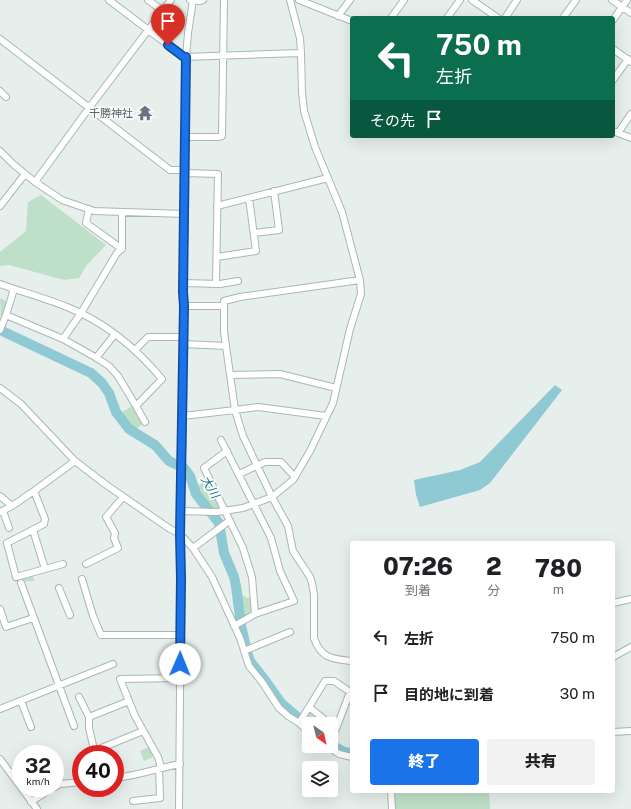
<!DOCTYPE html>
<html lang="ja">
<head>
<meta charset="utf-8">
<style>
  body { margin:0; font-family:"Public Sans","Noto Sans JP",sans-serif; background:#f2f2f2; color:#202124; height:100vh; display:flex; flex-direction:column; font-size:15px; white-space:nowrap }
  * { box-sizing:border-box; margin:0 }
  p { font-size:13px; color:#757577 }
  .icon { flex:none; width:22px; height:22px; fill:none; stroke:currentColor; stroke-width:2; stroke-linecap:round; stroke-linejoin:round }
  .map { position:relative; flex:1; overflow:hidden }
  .side { position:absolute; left:350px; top:541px; width:265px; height:252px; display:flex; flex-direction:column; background:#fff; border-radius:4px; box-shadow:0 4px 16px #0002 }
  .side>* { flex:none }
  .banner { position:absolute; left:350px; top:16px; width:265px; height:122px; border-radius:4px; box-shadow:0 4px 16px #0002; background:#0b6e4f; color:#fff; overflow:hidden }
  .needle { width:26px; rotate:146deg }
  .fabs { position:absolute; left:302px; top:717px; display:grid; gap:8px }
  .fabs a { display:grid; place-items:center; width:36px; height:36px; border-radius:4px; background:#fff; box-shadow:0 4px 16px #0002; font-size:20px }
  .speed { position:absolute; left:12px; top:745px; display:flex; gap:8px; font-size:20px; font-weight:700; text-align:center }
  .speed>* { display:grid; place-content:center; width:52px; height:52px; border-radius:50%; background:#fff; box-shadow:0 4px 16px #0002; line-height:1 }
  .speed small { font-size:10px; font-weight:400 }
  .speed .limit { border:6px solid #d22; background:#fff; color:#111 }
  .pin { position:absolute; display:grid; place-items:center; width:34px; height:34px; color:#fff; margin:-41px -17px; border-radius:50% 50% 50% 0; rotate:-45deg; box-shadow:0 0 4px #0007 }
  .pin .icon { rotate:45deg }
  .me { position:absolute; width:44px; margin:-22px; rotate:1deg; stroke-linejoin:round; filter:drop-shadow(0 0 3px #0008) }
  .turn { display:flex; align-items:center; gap:14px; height:84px; padding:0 20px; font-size:18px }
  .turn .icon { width:52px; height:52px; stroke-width:2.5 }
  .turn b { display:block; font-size:28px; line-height:34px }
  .then { display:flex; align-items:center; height:38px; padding:0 20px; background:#0003; gap:8px; font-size:15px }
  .eta { display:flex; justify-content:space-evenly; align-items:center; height:68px; text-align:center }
  .eta b { font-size:24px; font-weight:800; line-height:28px }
  .primary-button { display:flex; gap:8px; margin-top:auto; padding:8px 20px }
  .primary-button a { flex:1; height:46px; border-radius:4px; background:#1a73e8; color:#fff; font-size:16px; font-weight:800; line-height:46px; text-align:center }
  .primary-button a+a { background:#f2f2f2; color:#202124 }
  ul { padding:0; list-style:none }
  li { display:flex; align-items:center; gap:12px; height:56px; padding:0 20px }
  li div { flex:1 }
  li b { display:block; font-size:15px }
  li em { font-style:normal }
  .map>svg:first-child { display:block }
  .green { fill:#bfe0c8 }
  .water { fill:#8ec9d4 }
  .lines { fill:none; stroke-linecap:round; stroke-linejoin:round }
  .river { stroke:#8ec9d4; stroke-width:10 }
  .minor-casing { stroke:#a8b8b2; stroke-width:8 }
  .minor { stroke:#fff; stroke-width:6 }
  .route-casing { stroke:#114b97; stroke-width:10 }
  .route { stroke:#1a73e8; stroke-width:7 }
  .labels { text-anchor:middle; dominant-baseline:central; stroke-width:3.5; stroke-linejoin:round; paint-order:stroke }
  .worship-label { font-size:11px; fill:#5b616d; stroke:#f7fbf9; text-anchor:end }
  .water-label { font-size:12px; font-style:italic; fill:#1c6f80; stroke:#f7fbf9 }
</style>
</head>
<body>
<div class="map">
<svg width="631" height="809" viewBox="0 0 631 809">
  <rect width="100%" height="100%" fill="#e6efeb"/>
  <path class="green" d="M41 195 106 245 87 265 79 278 64 280 9 265 0 266V252L26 231 28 202Z
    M0 298 8 302 1 321Z
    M134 405 143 423 135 431 131 428 120 413Z
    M209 480 221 505 219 509 210 510 197 493 195 487Z
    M33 576 34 581 15 582 14 580Z
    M238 591 247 598 253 597 254 613 241 620Z
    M312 710 323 719 319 724 309 725 302 719 308 711Z
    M149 747 153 757 144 761 140 751Z
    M393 791H489L490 809H394Z"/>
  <path class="water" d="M555 385 562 390 490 483 480 490 420 507 416 495 414 480 460 470 480 462Z"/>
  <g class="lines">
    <path class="river" d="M0 330 91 373 102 383 109 393 116 412 129 429 155 445 169 461 184 468 190 476 196 494 219 523 224 553 234 577 236 586 241 625 247 652 250 661 264 679 281 703 309 727
      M331 745 344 752 352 753"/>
    <g class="minor-casing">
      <path id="minor" d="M109 0 184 57 301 53
        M148 0 163 11
        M190 0 200 1 203 0
        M299 0 352 21
        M472 0 498 18
        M612 0 631 13
        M338 16 350 0
        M391 18 404 0
        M447 18 460 0
        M505 18 517 0
        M563 18 576 0
        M613 20 627 0
        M0 39 170 170H184
        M613 49 631 62
        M613 80 628 59
        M0 91 6 97
        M613 131 631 138
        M618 133 631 114
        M185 137H218L222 136 224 0
        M0 151 13 164 35 182 62 200 94 211 185 214 183 283 184 306 183 416 180 534 181 578 179 809
        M184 173 218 174 216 284
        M35 182 89 108 171 0
        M0 206 25 174
        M217 206 328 178
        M89 209 86 223 122 249
        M185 214 186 57 188 33 193 0
        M254 233 279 230 274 191
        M217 257 256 251 249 198
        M183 283 220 284 238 281
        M0 284C22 292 45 298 67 307 105 322 136 348 162 379L136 406 118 376 109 366 95 357 63 339 6 315
        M184 306H224
        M0 330 6 315 14 289
        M63 339 81 313 117 253 122 249V213
        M183 344 226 346
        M135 350 148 337H183
        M96 358 115 334
        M230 375 280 374 336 388
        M0 388 21 404 75 461 105 484 170 529 180 534 193 548 212 577 240 638 249 666 262 682 279 708 288 716 299 723 309 732
        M136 406 145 422
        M183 416 235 410 243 436 272 497 288 526 293 551 310 577 312 583 314 595V638C321 659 333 659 352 661
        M326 416 258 407 235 410 224 332V301L240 297 360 280
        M221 440 271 538 280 571 294 601 255 614
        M227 451 204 468 243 548 252 577 255 614 234 626
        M239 474 265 462H281L295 477
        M0 496 12 506
        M3 511 9 528
        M180 511 217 512 243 508 272 497 293 480 310 451 333 403 350 329 361 294 360 280 342 212 315 147 304 111 302 92 301 53 300 38 290 0
        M0 512 12 506 34 491 75 461
        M33 530 45 569 16 577 7 543 44 524 45 519 34 491
        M193 548 229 521
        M86 564 118 548 114 538 115 533 106 517 123 497
        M45 569 63 564
        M82 579 93 616 101 635H180
        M21 583 74 726
        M59 588 70 615
        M613 603 631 599
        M0 609 6 627 33 618
        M244 651 290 632
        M613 657 631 647
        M79 697 89 717
        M21 701 31 727
        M0 709 113 664
        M299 723 309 707
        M330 724 309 707 325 681H334L350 692 336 729 331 725
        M613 732 631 731
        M327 746 339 754 352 757
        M94 751 143 731
        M95 754 89 728V717L129 701
        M0 759 37 809
        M161 767 158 757 135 716 120 679 180 678
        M115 778C137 776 158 768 180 764
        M55 787 60 784 81 782
        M391 791 392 809
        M133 801 160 798 159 768
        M31 802 52 788"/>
    </g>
    <use href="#minor" class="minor"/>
  </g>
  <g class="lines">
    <g class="route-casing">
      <path id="route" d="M168 45 184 57H186L183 292 184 306 180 534 181 578 180 664"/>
    </g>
    <use href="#route" class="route"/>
  </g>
  <defs>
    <g id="temple-bare" transform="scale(1.2)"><path d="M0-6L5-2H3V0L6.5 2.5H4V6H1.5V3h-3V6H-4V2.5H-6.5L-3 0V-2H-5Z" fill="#6b7280" stroke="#f7fbf9" stroke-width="2.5" paint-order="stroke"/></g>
  </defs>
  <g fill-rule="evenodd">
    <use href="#temple-bare" x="145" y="113"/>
  </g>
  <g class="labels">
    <g class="worship-label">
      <text x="133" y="113">千勝神社</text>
    </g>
    <g class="water-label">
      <text transform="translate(210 487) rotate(59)">大川</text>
    </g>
  </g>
</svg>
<div class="fabs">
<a><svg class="needle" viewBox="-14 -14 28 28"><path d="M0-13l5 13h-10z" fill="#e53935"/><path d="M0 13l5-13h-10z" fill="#757577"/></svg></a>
<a><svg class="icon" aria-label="layers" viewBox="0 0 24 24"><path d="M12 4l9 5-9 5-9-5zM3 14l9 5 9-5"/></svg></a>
</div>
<div class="speed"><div>32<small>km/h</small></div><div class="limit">40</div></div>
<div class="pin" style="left:168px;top:45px;background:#d93025"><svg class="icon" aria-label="arrive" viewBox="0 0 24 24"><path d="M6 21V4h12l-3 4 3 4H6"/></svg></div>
<svg class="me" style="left:180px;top:664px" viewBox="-20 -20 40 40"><circle r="19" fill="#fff"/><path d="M0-13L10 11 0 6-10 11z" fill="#1a73e8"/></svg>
<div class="banner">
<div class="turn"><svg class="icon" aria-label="left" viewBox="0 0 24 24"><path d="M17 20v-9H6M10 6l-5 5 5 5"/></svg><div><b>750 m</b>左折</div></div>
<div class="then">その先<svg class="icon" aria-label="arrive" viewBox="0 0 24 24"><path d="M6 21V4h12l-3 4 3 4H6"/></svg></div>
</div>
<section class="side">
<div class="eta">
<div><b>07:26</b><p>到着</p></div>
<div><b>2</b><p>分</p></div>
<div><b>780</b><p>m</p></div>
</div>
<ul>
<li><svg class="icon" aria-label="left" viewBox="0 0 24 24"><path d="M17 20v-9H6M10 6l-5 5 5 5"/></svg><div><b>左折</b></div><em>750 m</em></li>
<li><svg class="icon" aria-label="arrive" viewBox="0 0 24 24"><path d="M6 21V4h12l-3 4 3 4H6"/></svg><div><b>目的地に到着</b></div><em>30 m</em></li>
</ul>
<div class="primary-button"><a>終了</a><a>共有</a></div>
</section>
</div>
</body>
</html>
